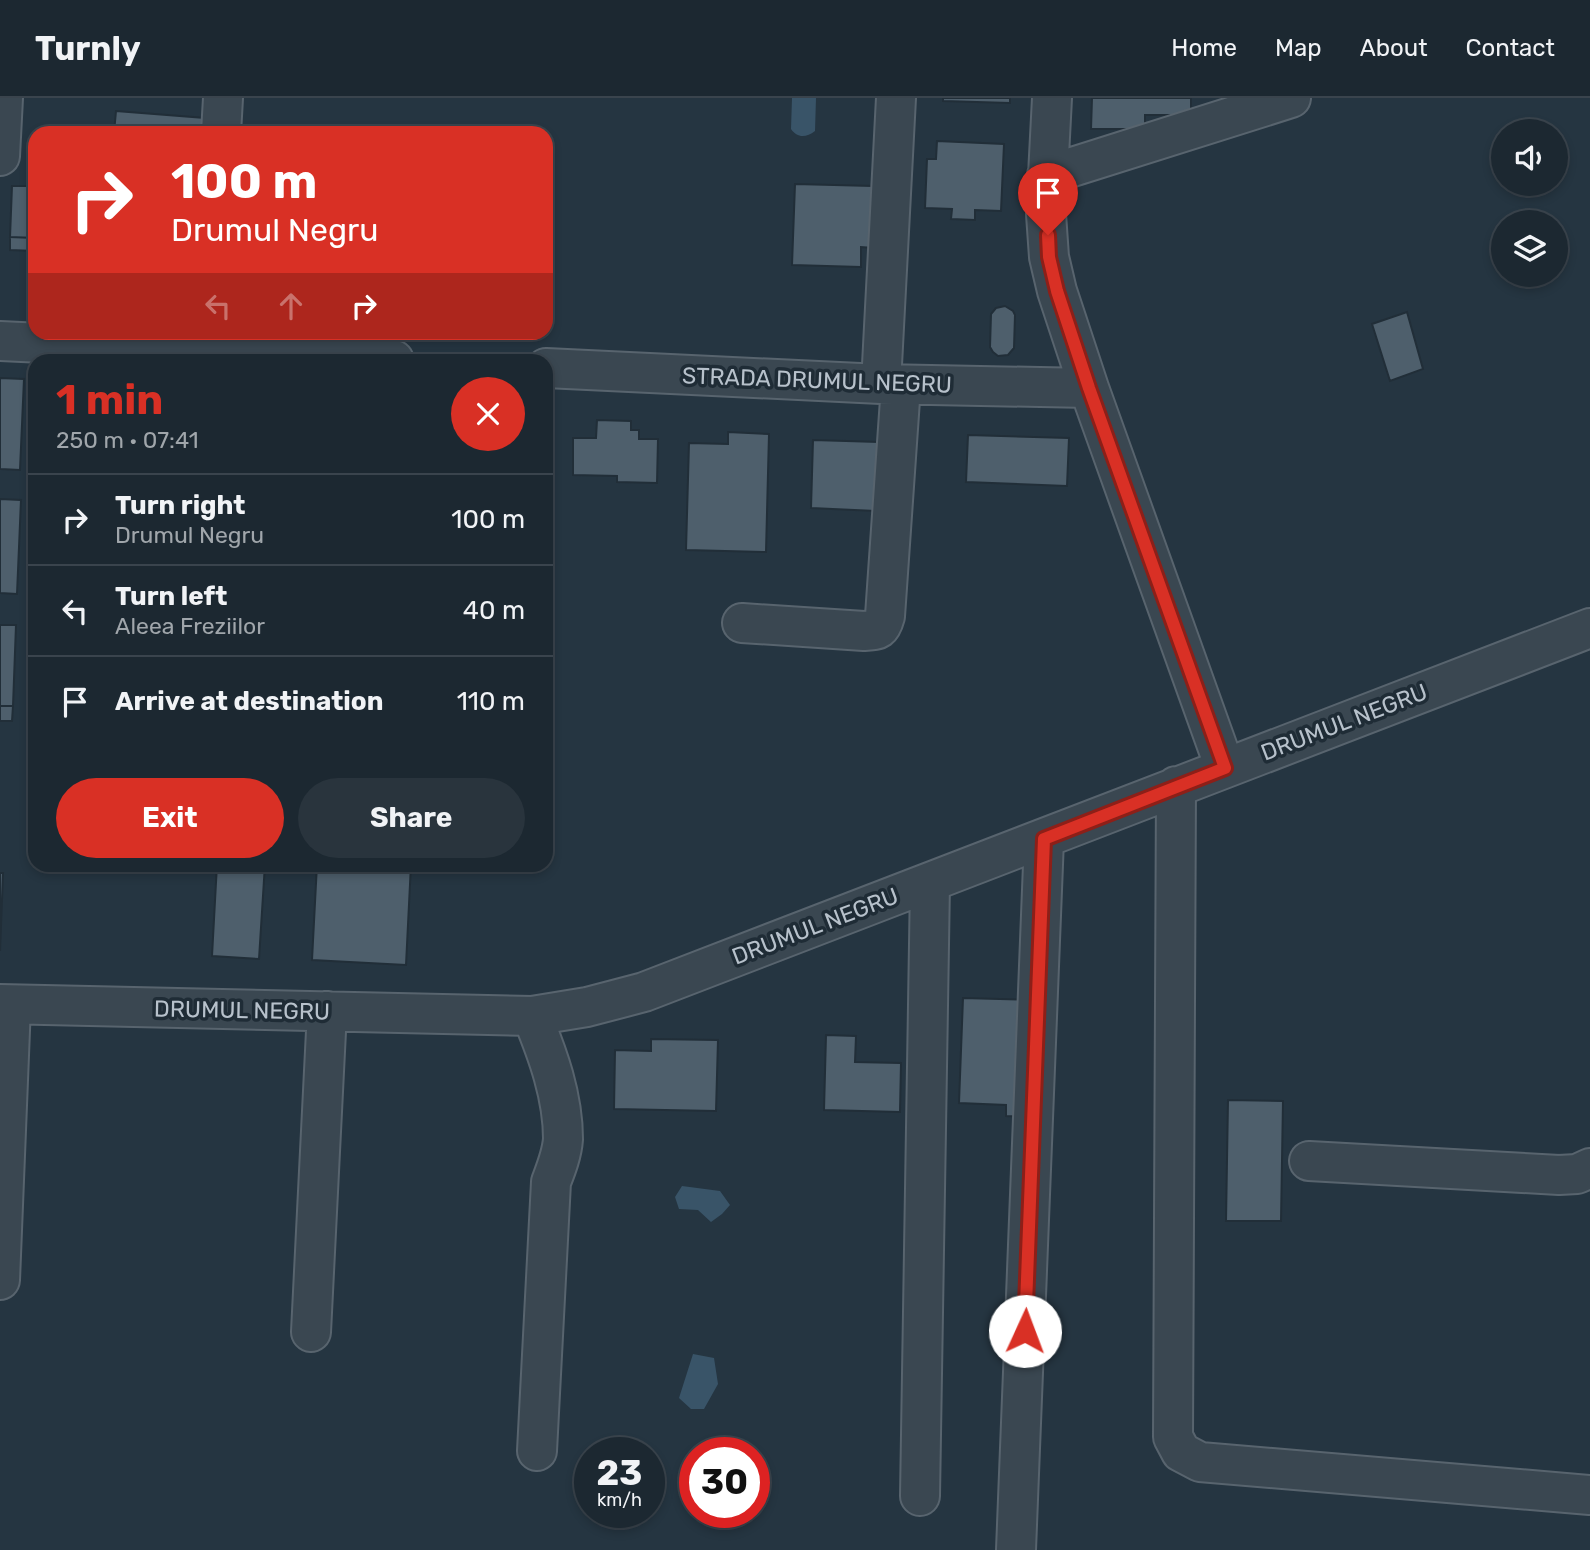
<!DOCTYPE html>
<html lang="en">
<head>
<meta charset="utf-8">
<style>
  body { margin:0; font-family:Rubik,sans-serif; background:#29343d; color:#f1f3f6; height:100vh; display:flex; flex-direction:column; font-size:26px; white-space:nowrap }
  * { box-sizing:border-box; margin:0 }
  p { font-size:23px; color:#a0a6ab }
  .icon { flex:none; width:38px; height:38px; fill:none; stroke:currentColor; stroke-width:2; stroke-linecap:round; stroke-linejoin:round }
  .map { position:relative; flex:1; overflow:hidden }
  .drawer { position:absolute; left:28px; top:256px; width:525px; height:518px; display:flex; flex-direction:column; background:#1c2831; border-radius:21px; box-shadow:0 4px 10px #0003,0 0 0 2px #3a444d }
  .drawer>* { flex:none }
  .top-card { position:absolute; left:28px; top:28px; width:525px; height:214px; border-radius:21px; box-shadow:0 4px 10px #0003,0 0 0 2px #3a444d; background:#d93025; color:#fff; overflow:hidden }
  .buttons { position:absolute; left:1491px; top:21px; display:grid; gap:14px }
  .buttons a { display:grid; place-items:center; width:77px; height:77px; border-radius:50%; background:#1c2831; box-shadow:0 4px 10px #0003,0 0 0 2px #3a444d; font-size:35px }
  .speed { position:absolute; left:574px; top:1339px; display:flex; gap:14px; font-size:35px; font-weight:700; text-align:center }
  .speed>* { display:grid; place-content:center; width:91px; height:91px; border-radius:50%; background:#1c2831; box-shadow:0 4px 10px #0003,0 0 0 2px #3a444d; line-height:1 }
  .speed small { font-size:18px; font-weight:400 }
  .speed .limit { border:10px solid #d22; background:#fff; color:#111 }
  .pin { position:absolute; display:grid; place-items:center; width:60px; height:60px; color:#fff; margin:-72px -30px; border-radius:50% 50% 50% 0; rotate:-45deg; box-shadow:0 0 7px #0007 }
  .pin .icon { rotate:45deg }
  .me { position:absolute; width:77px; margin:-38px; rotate:2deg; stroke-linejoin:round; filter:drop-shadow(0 0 5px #0008) }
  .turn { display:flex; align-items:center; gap:24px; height:147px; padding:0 28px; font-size:32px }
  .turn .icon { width:91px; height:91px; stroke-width:2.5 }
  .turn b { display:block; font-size:49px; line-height:60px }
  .lanes { display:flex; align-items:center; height:66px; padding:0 28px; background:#0003; justify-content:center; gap:35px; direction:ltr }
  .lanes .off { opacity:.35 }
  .round { display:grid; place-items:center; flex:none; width:74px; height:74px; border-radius:37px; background:#29343d }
  .headline { display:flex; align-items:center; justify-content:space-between; height:119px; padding:0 28px }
  h1 { font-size:42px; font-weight:700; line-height:52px; color:#d93025 }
  .action { display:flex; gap:14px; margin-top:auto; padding:14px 28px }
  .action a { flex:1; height:80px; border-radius:42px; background:#d93025; color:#fff; font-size:28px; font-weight:700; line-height:80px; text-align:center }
  .action a+a { background:#29343d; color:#f1f3f6 }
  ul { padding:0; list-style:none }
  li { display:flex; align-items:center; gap:21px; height:91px; padding:0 28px; border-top:2px solid #3a444d }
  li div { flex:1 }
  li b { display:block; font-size:26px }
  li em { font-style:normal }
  header { display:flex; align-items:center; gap:42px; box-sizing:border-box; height:98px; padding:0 35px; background:#1c2831; border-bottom:2px solid #3a444d }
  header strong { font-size:33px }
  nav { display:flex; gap:38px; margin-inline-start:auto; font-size:24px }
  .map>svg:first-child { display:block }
  .water { fill:#395468 }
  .building { fill:#4e5f6c; stroke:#212e38; stroke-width:2 }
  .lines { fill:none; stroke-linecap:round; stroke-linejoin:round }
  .minor-casing { stroke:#58646e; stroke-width:42 }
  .minor { stroke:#3a4751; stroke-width:38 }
  .route-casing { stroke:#8d1f18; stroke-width:18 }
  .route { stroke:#d93025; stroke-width:12 }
  .labels { text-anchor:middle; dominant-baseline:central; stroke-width:7; stroke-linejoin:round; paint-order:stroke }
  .street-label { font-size:23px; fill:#b7c1cb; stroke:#1f2c36 }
</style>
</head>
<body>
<header>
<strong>Turnly</strong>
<nav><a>Home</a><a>Map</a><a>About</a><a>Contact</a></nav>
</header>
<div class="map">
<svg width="1590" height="1452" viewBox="0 0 1590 1452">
  <rect width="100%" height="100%" fill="#253541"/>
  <path class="water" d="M792 0H816L815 33C806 40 797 40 791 31Z
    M682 1088 720 1093 730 1107 722 1116 711 1124 698 1112 679 1111 675 1099Z
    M693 1256 714 1260 718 1286 704 1311H691L679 1300Z"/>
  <path class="building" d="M943 0H1010V5L943 3Z
    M1092 0H1191V17H1145V31H1091Z
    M116 13 205 20 201 35H114Z
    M937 43 1004 46 1001 113 975 112V122L951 121 952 111 925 110 927 61H936Z
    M795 86 873 88 874 150 861 149V169L792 167Z
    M12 88H35V140L10 139Z
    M10 139 35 140V153L10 152Z
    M1005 208 1013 213 1015 217 1014 250 1008 257 998 258 993 254 990 249 991 216 996 210Z
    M1407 214 1423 271 1390 283 1372 226Z
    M419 234H498V242L419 240Z
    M0 280 24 281 20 372 0 371Z
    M597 322 631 323V332H639V341H658L657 385 617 384V378L573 377V340H596Z
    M728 334 769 336 766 454 686 452 689 345 728 346Z
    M968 337 1069 340 1067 388 966 384Z
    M813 342 879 344 876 413 811 410Z
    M0 401 21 402 17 496 0 495Z
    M0 527H16L13 608H0Z
    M0 608H13L12 623H0Z
    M217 766H265L259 861 212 858Z
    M317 766H411L406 867 312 862Z
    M0 775H3L0 853Z
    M963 900 1032 902 1027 1019 1006 1018V1007L959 1005Z
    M826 937 856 938 855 964 901 965 900 1014 824 1012Z
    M651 941 718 942 716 1013 614 1011 615 952 651 953Z
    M1228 1002 1283 1003 1281 1123H1226Z"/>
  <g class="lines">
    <g class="minor-casing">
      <path id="minor" d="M1052 0 1046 116 1049 159 1057 193 1089 290 1225 670
        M221 35 223 0
        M0 58 3 0
        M1047 77 1291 0
        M0 243 394 262
        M546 270 881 286 1089 290
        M881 286 896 0
        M742 525 864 533C878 532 881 533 885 518L901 287
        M1176 688 1173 1339 1181 1354 1200 1364 1590 1397
        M0 906 532 918 587 909 644 894 1590 530
        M532 918C548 957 563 998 563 1041 562 1056 556 1071 551 1084L537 1353
        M1309 1063 1559 1077 1577 1076 1590 1070
        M0 1182 11 907
        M311 1234 327 913
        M920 1398 930 785
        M1016 1452 1044 741"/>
    </g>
    <use href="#minor" class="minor"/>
  </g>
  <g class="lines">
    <g class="route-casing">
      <path id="route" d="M1025 1233 1044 741 1225 670 1089 290 1057 193 1049 159 1048 137"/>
    </g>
    <use href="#route" class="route"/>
  </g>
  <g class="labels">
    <g class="street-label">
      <text transform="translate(817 282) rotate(2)">STRADA DRUMUL NEGRU</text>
      <text transform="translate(1344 624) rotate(-21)">DRUMUL NEGRU</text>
      <text transform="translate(815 828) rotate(-21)">DRUMUL NEGRU</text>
      <text transform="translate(242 912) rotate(1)">DRUMUL NEGRU</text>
    </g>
  </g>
</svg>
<div class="buttons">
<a><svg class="icon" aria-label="sound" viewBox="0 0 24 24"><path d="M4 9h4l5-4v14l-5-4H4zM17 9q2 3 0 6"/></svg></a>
<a><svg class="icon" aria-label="layers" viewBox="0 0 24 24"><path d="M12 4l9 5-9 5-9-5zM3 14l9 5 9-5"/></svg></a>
</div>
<div class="speed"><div>23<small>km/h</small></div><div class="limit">30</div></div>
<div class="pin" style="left:1048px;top:137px;background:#d93025"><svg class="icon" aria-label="arrive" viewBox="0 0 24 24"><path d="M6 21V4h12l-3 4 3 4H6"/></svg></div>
<svg class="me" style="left:1025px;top:1233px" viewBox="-20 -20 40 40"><circle r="19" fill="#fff"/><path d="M0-13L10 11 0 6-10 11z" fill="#d93025"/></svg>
<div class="top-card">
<div class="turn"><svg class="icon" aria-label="right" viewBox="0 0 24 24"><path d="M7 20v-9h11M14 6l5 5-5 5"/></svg><div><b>100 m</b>Drumul Negru</div></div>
<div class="lanes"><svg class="icon off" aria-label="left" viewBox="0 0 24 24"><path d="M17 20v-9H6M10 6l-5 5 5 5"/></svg><svg class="icon off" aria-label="ahead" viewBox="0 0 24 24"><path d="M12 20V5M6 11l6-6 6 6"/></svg><svg class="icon" aria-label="right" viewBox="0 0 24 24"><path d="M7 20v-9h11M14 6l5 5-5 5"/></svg></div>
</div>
<section class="drawer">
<div class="headline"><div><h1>1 min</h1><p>250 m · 07:41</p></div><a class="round" style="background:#d93025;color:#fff"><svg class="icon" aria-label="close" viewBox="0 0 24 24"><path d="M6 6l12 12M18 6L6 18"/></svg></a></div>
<ul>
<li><svg class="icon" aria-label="right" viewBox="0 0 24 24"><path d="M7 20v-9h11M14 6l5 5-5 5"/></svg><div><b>Turn right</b><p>Drumul Negru</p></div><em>100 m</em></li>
<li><svg class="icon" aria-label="left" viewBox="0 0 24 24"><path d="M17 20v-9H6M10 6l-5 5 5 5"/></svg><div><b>Turn left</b><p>Aleea Freziilor</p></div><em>40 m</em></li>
<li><svg class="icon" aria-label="arrive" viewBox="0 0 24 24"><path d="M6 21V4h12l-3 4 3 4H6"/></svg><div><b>Arrive at destination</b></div><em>110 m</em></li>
</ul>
<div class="action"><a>Exit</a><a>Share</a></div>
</section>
</div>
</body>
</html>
